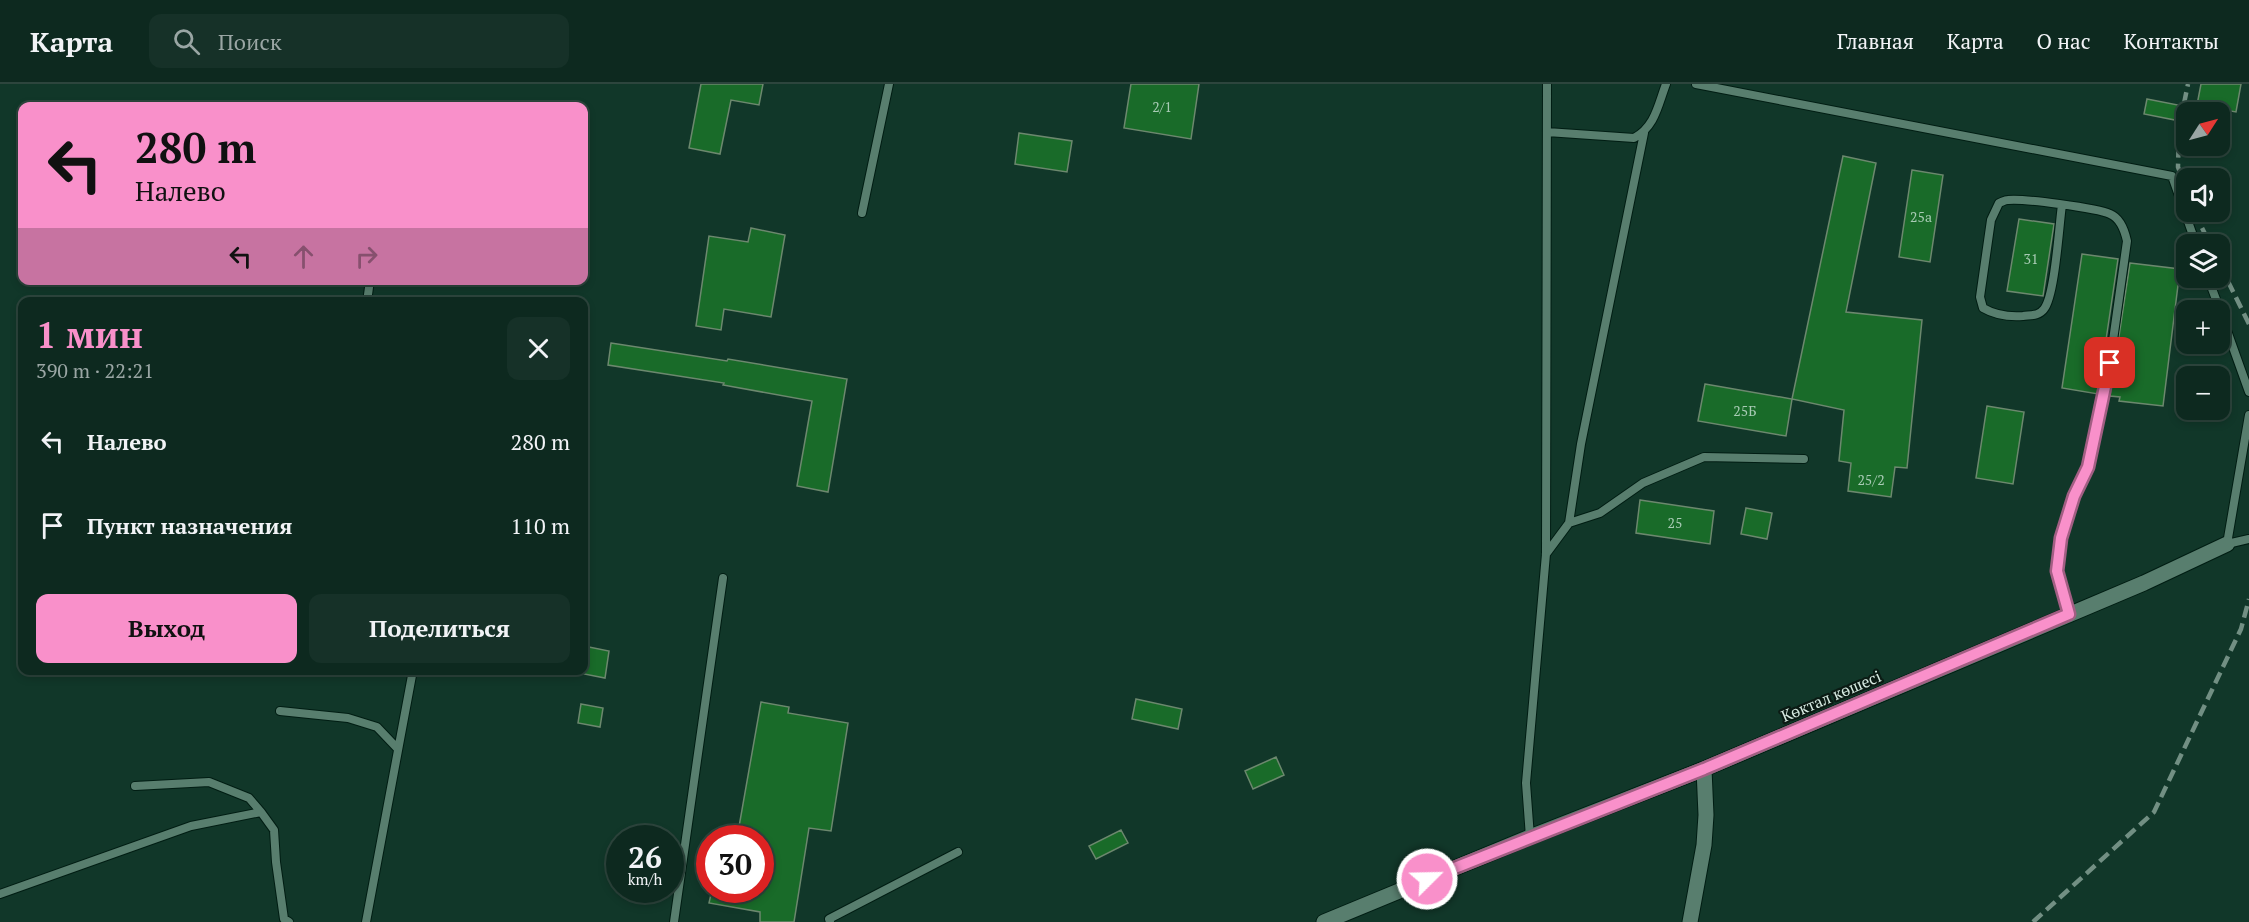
<!DOCTYPE html>
<html lang="ru">
<head>
<meta charset="utf-8">
<style>
  body { margin:0; font-family:"PT Serif",serif; background:#163128; color:#f1f3f6; height:100vh; display:flex; flex-direction:column; font-size:22px; white-space:nowrap }
  * { box-sizing:border-box; margin:0 }
  p { font-size:20px; color:#9aa6a4 }
  .icon { flex:none; width:33px; height:33px; fill:none; stroke:currentColor; stroke-width:2; stroke-linecap:round; stroke-linejoin:round }
  .map { position:relative; flex:1; overflow:hidden }
  .drawer { position:absolute; left:18px; top:213px; width:570px; height:378px; display:flex; flex-direction:column; background:#0d291f; border-radius:12px; box-shadow:0 3px 9px #0003,0 0 0 2px #2d453d }
  .drawer>* { flex:none }
  .banner { position:absolute; left:18px; top:18px; width:570px; height:183px; border-radius:12px; box-shadow:0 3px 9px #0003,0 0 0 2px #2d453d; background:#f990ca; color:#111; overflow:hidden }
  .needle { width:39px; rotate:54deg }
  .tools { position:absolute; left:2176px; top:18px; display:grid; gap:12px }
  .tools a { display:grid; place-items:center; width:54px; height:54px; border-radius:12px; background:#0d291f; box-shadow:0 3px 9px #0003,0 0 0 2px #2d453d; font-size:30px }
  .speed { position:absolute; left:606px; top:741px; display:flex; gap:12px; font-size:30px; font-weight:700; text-align:center }
  .speed>* { display:grid; place-content:center; width:78px; height:78px; border-radius:50%; background:#0d291f; box-shadow:0 3px 9px #0003,0 0 0 2px #2d453d; line-height:1 }
  .speed small { font-size:15px; font-weight:400 }
  .speed .limit { border:9px solid #d22; background:#fff; color:#111 }
  .pin { position:absolute; display:grid; place-items:center; width:51px; height:51px; color:#fff; margin:-26px; border-radius:12px; box-shadow:0 3px 9px #0006 }
  .me { position:absolute; width:66px; margin:-33px; rotate:67deg; stroke-linejoin:round; filter:drop-shadow(0 0 4px #0008) }
  .turn { display:flex; align-items:center; gap:21px; height:126px; padding:0 18px; font-size:27px }
  .turn .icon { width:78px; height:78px; stroke-width:2.5 }
  .turn b { display:block; font-size:42px; line-height:51px }
  .lanes { display:flex; align-items:center; height:57px; padding:0 18px; background:#0003; justify-content:center; gap:30px; direction:ltr }
  .lanes .off { opacity:.35 }
  .round { display:grid; place-items:center; flex:none; width:63px; height:63px; border-radius:12px; background:#163128 }
  .summary { display:flex; align-items:center; justify-content:space-between; height:102px; padding:0 18px }
  h1 { font-size:36px; font-weight:700; line-height:45px; color:#f990ca }
  .action { display:flex; gap:12px; margin-top:auto; padding:12px 18px }
  .action a { flex:1; height:69px; border-radius:12px; background:#f990ca; color:#111; font-size:24px; font-weight:700; line-height:69px; text-align:center }
  .action a+a { background:#163128; color:#f1f3f6 }
  ul { padding:0; list-style:none }
  li { display:flex; align-items:center; gap:18px; height:84px; padding:0 18px }
  li div { flex:1 }
  li b { display:block; font-size:22px }
  li em { font-style:normal }
  header { display:flex; align-items:center; gap:36px; box-sizing:border-box; height:84px; padding:0 30px; background:#0d291f; border-bottom:2px solid #2d453d }
  header strong { font-size:28px }
  nav { display:flex; gap:33px; margin-inline-start:auto; font-size:21px }
  .search { width:420px; height:54px; background:#163128; display:flex; align-items:center; gap:15px; box-sizing:border-box; padding:0 21px; border-radius:12px; color:#9aa6a4; font-size:22px }
  .map>svg:first-child { display:block }
  .building { fill:#196b29; stroke:#6c886e; stroke-width:1.5 }
  .lines { fill:none; stroke-linecap:round; stroke-linejoin:round }
  .lane-casing { stroke:#011d13; stroke-width:10 }
  .street-casing { stroke:#011d13; stroke-width:17 }
  .lane { stroke:#587e6e; stroke-width:8 }
  .street { stroke:#587e6e; stroke-width:15 }
  .rail { stroke:#728f83; stroke-width:4.5; stroke-dasharray:12 6; stroke-linecap:butt }
  .route-casing { stroke:#a25e83; stroke-width:15 }
  .route { stroke:#f990ca; stroke-width:10 }
  .labels { text-anchor:middle; dominant-baseline:central; stroke-width:4.5; stroke-linejoin:round; paint-order:stroke }
  .number-label { font-size:14px; fill:#a8cbb4 }
  .street-label { font-size:16px; fill:#d7ebe2; stroke:#0b1b14 }
</style>
</head>
<body>
<header>
<strong>Карта</strong>
<div class="search"><svg class="icon" aria-label="search" viewBox="0 0 24 24"><circle cx="10" cy="10" r="6"/><path d="M15 15l6 6"/></svg>Поиск</div>
<nav><a>Главная</a><a>Карта</a><a>О нас</a><a>Контакты</a></nav>
</header>
<div class="map">
<svg width="2249" height="838" viewBox="0 0 2249 838">
  <rect width="100%" height="100%" fill="#113729"/>
  <path class="building" d="M701 0H763L759 21 731 16 720 70 689 64Z
    M1131 0H1199L1191 55 1124 44Z
    M2201 0H2241L2236 28 2197 21Z
    M2147 15 2178 21 2175 36 2144 30Z
    M1019 49 1072 57 1067 88 1015 80Z
    M1843 72 1876 79 1846 228 1922 236 1907 384 1895 383 1891 413 1848 407 1851 379 1839 377 1844 326 1792 315Z
    M1912 86 1943 91 1930 178 1899 173Z
    M2019 135 2054 140 2043 212 2007 207Z
    M751 144 785 151 771 233 724 225 721 246 696 242 709 152 748 158Z
    M2082 170 2118 175 2098 310 2062 304Z
    M2130 179 2180 185 2163 322 2119 317 2120 313 2110 312Z
    M611 259 727 277 728 275 847 295 828 408 797 402 812 317 723 301 724 299 608 281Z
    M1705 300 1792 315 1786 352 1698 337Z
    M1987 322 2024 328 2013 400 1976 394Z
    M1640 416 1714 427 1710 460 1636 449Z
    M1746 424 1772 429 1767 455 1741 450Z
    M584 562 609 567 605 594 584 590Z
    M1136 615 1182 625 1178 645 1132 635Z
    M761 618 789 623 788 629 848 639 831 747 809 744 794 838H760V828L709 819 712 806H760V754H737Z
    M581 620 603 624 600 643 578 639Z
    M1276 673 1284 691 1253 705 1245 687Z
    M1121 746 1128 759 1096 775 1089 762Z"/>
  <g class="lines">
    <g class="lane-casing">
      <path id="lane" d="M1696 0 2172 92 2196 160
        M1547 48 1634 54C1655 43 1658 21 1666 0
        M2062 121C2059 141 2055 212 2044 225 2039 232 2031 231 2023 232 2009 233 1995 231 1983 224L1980 213 1991 136 1999 119C2002 118 2005 116 2008 116 2021 114 2098 124 2110 130 2120 134 2125 148 2127 157L2107 299 2093 363 2088 383 2074 412 2061 454 2057 487 2069 530
        M862 129 889 0
        M2208 194 2220 226
        M367 218 370 196
        M2220 227 2249 308
        M2249 331 2227 460 2249 455
        M1569 439 1600 429 1643 399 1704 373 1804 375
        M1546 470 1569 439 1581 360 1644 49
        M280 627 348 634 377 643 397 664
        M135 702 209 698 249 714 261 728
        M1530 753 1526 699 1546 470 1547 0
        M0 810 191 742 261 728 274 746 276 778 284 835 289 838
        M366 838 413 586
        M674 838 723 494
        M830 838 829 835 958 768"/>
    </g>
    <g class="street-casing">
      <path id="street" d="M1324 838 1530 753 1704 685 2144 499 2227 460
        M1690 838 1704 761 1706 731 1704 685"/>
    </g>
    <use href="#lane" class="lane"/>
    <use href="#street" class="street"/>
    <path class="rail" d="M2187 108 2178 83 2179 44 2188 0
      M2194 128 2210 160
      M2220 181 2249 240
      M2033 838 2154 728 2241 545 2249 515"/>
  </g>
  <g class="lines">
    <g class="route-casing">
      <path id="route" d="M1427 795 1704 685 2069 530 2057 487 2061 454 2074 412 2088 383 2110 279"/>
    </g>
    <use href="#route" class="route"/>
  </g>
  <g class="labels">
    <g class="number-label">
      <text x="1162" y="22">2/1</text>
      <text x="1921" y="132">25а</text>
      <text x="2031" y="174">31</text>
      <text x="1745" y="326">25Б</text>
      <text x="1871" y="395">25/2</text>
      <text x="1675" y="438">25</text>
    </g>
    <g class="street-label">
      <text transform="translate(1831 612) rotate(-23)">Көктал көшесі</text>
    </g>
  </g>
</svg>
<div class="tools">
<a><svg class="needle" viewBox="-14 -14 28 28"><path d="M0-13l5 13h-10z" fill="#e53935"/><path d="M0 13l5-13h-10z" fill="#9aa6a4"/></svg></a>
<a><svg class="icon" aria-label="sound" viewBox="0 0 24 24"><path d="M4 9h4l5-4v14l-5-4H4zM17 9q2 3 0 6"/></svg></a>
<a><svg class="icon" aria-label="layers" viewBox="0 0 24 24"><path d="M12 4l9 5-9 5-9-5zM3 14l9 5 9-5"/></svg></a>
<a>+</a>
<a>−</a>
</div>
<div class="speed"><div>26<small>km/h</small></div><div class="limit">30</div></div>
<div class="pin" style="left:2110px;top:279px;background:#d93025"><svg class="icon" aria-label="arrive" viewBox="0 0 24 24"><path d="M6 21V4h12l-3 4 3 4H6"/></svg></div>
<svg class="me" style="left:1427px;top:795px" viewBox="-20 -20 40 40"><circle r="17" fill="#f990ca" stroke="#fff" stroke-width="3"/><path d="M0-11L8 9 0 5-8 9z" fill="#fff"/></svg>
<div class="banner">
<div class="turn"><svg class="icon" aria-label="left" viewBox="0 0 24 24"><path d="M17 20v-9H6M10 6l-5 5 5 5"/></svg><div><b>280 m</b>Налево</div></div>
<div class="lanes"><svg class="icon" aria-label="left" viewBox="0 0 24 24"><path d="M17 20v-9H6M10 6l-5 5 5 5"/></svg><svg class="icon off" aria-label="ahead" viewBox="0 0 24 24"><path d="M12 20V5M6 11l6-6 6 6"/></svg><svg class="icon off" aria-label="right" viewBox="0 0 24 24"><path d="M7 20v-9h11M14 6l5 5-5 5"/></svg></div>
</div>
<section class="drawer">
<div class="summary"><div><h1>1 мин</h1><p>390 m · 22:21</p></div><a class="round"><svg class="icon" aria-label="close" viewBox="0 0 24 24"><path d="M6 6l12 12M18 6L6 18"/></svg></a></div>
<ul>
<li><svg class="icon" aria-label="left" viewBox="0 0 24 24"><path d="M17 20v-9H6M10 6l-5 5 5 5"/></svg><div><b>Налево</b></div><em>280 m</em></li>
<li><svg class="icon" aria-label="arrive" viewBox="0 0 24 24"><path d="M6 21V4h12l-3 4 3 4H6"/></svg><div><b>Пункт назначения</b></div><em>110 m</em></li>
</ul>
<div class="action"><a>Выход</a><a>Поделиться</a></div>
</section>
</div>
</body>
</html>
